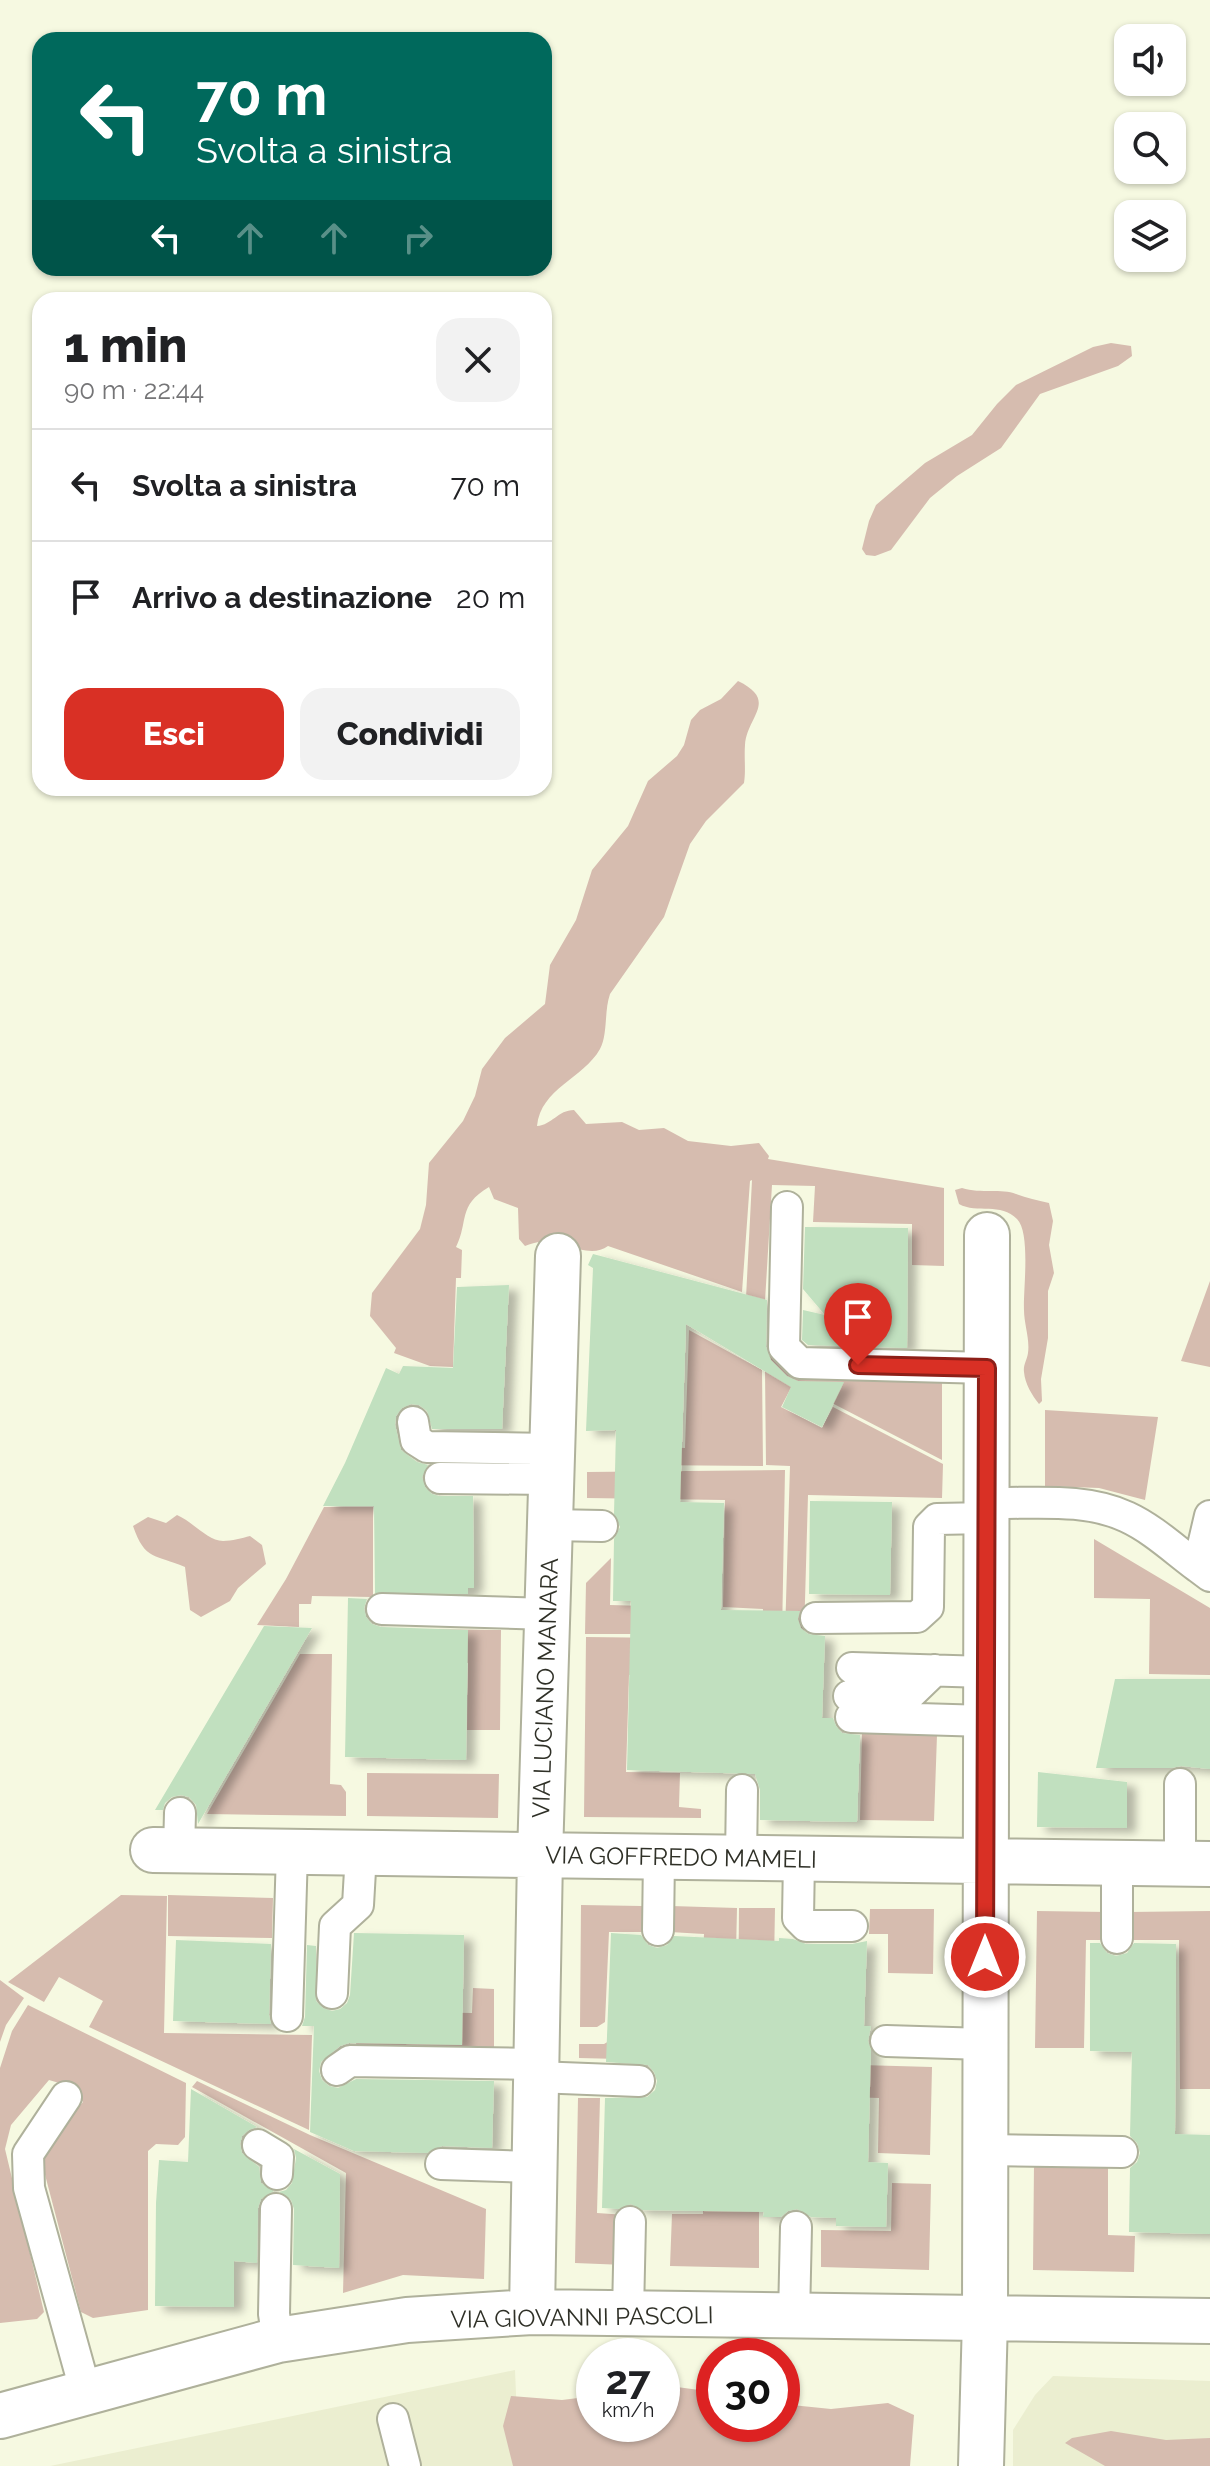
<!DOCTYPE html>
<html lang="it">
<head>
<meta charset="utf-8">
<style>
  body { margin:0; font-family:Raleway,sans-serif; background:#f2f2f2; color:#202124; height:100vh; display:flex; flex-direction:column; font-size:30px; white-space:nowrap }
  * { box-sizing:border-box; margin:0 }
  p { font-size:26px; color:#757577 }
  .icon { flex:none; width:44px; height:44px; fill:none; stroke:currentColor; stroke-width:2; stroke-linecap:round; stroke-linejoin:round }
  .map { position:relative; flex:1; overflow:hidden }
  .drawer { position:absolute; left:32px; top:292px; width:520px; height:504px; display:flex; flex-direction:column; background:#fff; border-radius:24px; box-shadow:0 2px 6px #0004 }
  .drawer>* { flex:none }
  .banner { position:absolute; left:32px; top:32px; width:520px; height:244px; border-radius:24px; box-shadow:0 2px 6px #0004; background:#00695c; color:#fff; overflow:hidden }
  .controls { position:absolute; left:1114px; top:24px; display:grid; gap:16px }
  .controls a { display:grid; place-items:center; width:72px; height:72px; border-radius:16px; background:#fff; box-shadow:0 2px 6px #0004; font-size:40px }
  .speed { position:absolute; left:576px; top:2338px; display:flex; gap:16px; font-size:40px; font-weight:700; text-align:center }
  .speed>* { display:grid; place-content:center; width:104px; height:104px; border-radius:50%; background:#fff; box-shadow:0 2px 6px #0004; line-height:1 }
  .speed small { font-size:20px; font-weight:400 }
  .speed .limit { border:12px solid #d22; background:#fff; color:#111 }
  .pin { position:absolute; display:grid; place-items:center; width:68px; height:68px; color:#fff; margin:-82px -34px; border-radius:50% 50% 50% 0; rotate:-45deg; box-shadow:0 0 8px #0007 }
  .pin .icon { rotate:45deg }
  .me { position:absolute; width:88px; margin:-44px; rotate:0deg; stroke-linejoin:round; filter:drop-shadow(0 0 6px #0008) }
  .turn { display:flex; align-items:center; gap:28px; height:168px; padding:0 32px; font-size:36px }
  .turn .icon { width:104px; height:104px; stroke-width:2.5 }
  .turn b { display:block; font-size:56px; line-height:68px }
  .lanes { display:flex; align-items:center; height:76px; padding:0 32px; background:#0003; justify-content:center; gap:40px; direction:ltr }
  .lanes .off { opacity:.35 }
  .round { display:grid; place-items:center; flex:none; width:84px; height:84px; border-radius:24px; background:#f2f2f2 }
  .headline { display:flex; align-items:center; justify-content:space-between; height:136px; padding:0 32px }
  h1 { font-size:48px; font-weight:800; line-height:60px }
  .button { display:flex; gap:16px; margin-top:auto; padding:16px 32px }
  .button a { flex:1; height:92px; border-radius:24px; background:#d93025; color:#fff; font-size:32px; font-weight:800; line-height:92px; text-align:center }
  .button a+a { background:#f2f2f2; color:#202124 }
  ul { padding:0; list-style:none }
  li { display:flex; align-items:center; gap:24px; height:112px; padding:0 32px; border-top:2px solid #e0e0e0 }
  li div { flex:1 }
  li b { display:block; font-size:30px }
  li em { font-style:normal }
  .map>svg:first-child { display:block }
  .built { fill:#ebeed0 }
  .green { fill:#d6bcaf }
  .building { fill:#c1e0bf; filter:url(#shadow) }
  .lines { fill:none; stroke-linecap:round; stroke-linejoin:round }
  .service-casing { stroke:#afb19b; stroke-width:34 }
  .minor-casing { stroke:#afb19b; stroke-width:48 }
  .service { stroke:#fff; stroke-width:30 }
  .minor { stroke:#fff; stroke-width:44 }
  .route-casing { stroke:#8d1f18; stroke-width:20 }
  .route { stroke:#d93025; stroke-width:14 }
  .labels { text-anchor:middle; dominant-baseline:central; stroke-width:8; stroke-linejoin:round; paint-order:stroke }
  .street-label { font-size:24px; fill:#2f3027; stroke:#fff }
</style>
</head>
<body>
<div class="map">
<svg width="1210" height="2466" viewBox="0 0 1210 2466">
  <defs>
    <filter id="shadow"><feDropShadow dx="9" dy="5" stdDeviation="4" flood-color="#0004"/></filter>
  </defs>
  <rect width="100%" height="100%" fill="#f6f9e1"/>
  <path class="built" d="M515 2370 519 2466H50Z
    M1053 2376 1210 2381V2466H1013V2430L1035 2395Z"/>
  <path class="green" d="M1111 343 1131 346 1132 356 1118 366 1040 394 1001 448 957 476 930 498 891 550 875 556 866 555 862 549 869 521 876 505 925 463 972 435 997 404 1016 385 1093 347Z
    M738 681C779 701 747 716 745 745 744 758 746 770 744 783L706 821 690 844 664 917 610 994C604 1011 608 1034 600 1049 583 1079 541 1088 537 1126 552 1125 558 1110 574 1110L586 1124 622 1122 639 1130 664 1128 688 1141 731 1146 759 1143 769 1156 768 1159 944 1188V1266L912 1265V1224L813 1222 815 1186 772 1185 762 1351 804 1378 942 1383V1460L743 1357 752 1180 750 1181 742 1292 608 1246C591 1259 564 1242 544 1242 538 1241 531 1244 525 1246L519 1239 518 1208 494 1199 489 1187C457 1206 469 1221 456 1247L462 1250 461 1278H456L453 1367 430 1366 394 1353 396 1348 370 1316 372 1293 420 1229 426 1205 429 1163 463 1121 475 1096 482 1069 505 1038 545 1004 550 965 576 920 592 870 628 826 648 781 677 756 684 745 691 720 700 710 721 699Z
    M962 1188C981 1194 1002 1188 1016 1194 1027 1198 1037 1200 1049 1203L1053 1221 1049 1245 1054 1273 1048 1291V1338L1041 1379 1042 1401 1039 1404C1032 1395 1025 1384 1024 1372 1023 1365 1027 1360 1028 1353 1030 1339 1024 1324 1024 1310 1023 1290 1031 1233 1017 1219 1001 1202 977 1214 959 1204L955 1190Z
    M1210 1281V1367L1181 1361Z
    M689 1330 762 1370 763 1466 641 1465V1446L685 1448Z
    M765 1371 792 1386 781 1407 822 1428 833 1407 943 1464 942 1498 808 1495 804 1636 785 1635 790 1466 766 1465Z
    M1045 1410 1158 1417 1145 1500 1099 1488 1045 1486Z
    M785 1470 782 1636 762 1635 763 1609 723 1607 725 1500 587 1498V1472Z
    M324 1507H373V1597L312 1596 311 1604H299V1627L257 1625 286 1579Z
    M177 1515C193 1522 208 1541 223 1541 232 1541 242 1538 250 1536L262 1545 266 1564 238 1588 230 1601 201 1617 190 1610 185 1567C155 1554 145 1561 133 1526L148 1517 166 1523Z
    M1094 1539 1210 1608V1675L1149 1674 1150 1599 1094 1598Z
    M611 1558 610 1605 718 1608V1634H585L586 1583Z
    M418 1629 501 1630 500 1730H467L468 1663 418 1662Z
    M586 1637 757 1639 695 1676 629 1675 626 1772 680 1773 679 1807 701 1809V1818L584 1817Z
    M300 1654H332L330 1784 341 1785 346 1792V1816L207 1814Z
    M862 1731 937 1735 934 1821 860 1820Z
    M367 1773 499 1774 498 1818 367 1816Z
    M121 1895 167 1896 164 2033 312 2035 309 2130 89 2027 103 2001 59 1977 44 2002 8 1982Z
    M168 1895 273 1898 272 1938 168 1936Z
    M581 1905 642 1906V1932H609L605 2022 597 2027H580Z
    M671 1906 737 1908 734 2043 700 2061 579 2058V2044H604L633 2027 700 2028 704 1934 670 1932Z
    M739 1908H775L773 2017H738Z
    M870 1909H934L933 1974 888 1973V1934H869Z
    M1037 1911 1108 1912 1107 1940H1086L1084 2048H1035Z
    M1210 1911V2089H1180L1179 1940H1129V1912Z
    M0 1980 24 1998 6 2025 0 2042Z
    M473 1988 494 1989V2049L356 2046 358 2011 472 2013Z
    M28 2005 186 2083 185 2137 178 2145 156 2144 148 2151V2310L93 2318 81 2312 43 2167C45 2140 65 2122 83 2102L66 2085 49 2080 11 2125 5 2149 44 2312 37 2319 0 2323V2068L12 2031Z
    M789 2063 932 2067 930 2155 878 2153 879 2098 788 2095Z
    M759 2080V2268L670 2266 672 2214H703L706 2108Z
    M197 2081 310 2135 486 2209 484 2279 403 2275 343 2293 346 2173 192 2087Z
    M578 2098H600L597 2213 626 2215 625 2265 575 2263Z
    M1034 2164 1108 2165V2235L1135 2236 1134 2272 1033 2270Z
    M892 2183 931 2184 929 2270 821 2267V2230L891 2231Z
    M662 2385 714 2392V2424H782V2404L831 2409 888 2403 914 2415 910 2466H513L503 2426 511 2396 562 2400 594 2396V2424H662Z
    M1111 2431 1166 2440 1210 2438V2466H1105L1065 2443 1072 2438Z"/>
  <path class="building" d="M805 1227 908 1228 907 1348 808 1345 802 1340 803 1310 825 1315 803 1289Z
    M593 1254 767 1300 766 1347 771 1360 787 1376 798 1381 844 1382 822 1427 782 1407 791 1387 686 1324 680 1502 724 1503 721 1610 800 1611 798 1619 801 1628 808 1634 825 1636 822 1718H833L836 1726 842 1733 860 1735 857 1822 760 1820V1790L755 1774 627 1770 631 1601H613L614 1539 620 1527 614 1514 616 1430 586 1431 593 1268 588 1265Z
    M509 1285 502 1429H432L427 1411 419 1405 411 1404 402 1408 396 1416 395 1425 401 1450 417 1462 428 1465 422 1477 425 1487 432 1494 439 1496H473L474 1588H468V1594L375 1593 374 1506H323L345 1463 386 1368 399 1374 403 1366 453 1368 457 1287Z
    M810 1501 892 1502 890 1595 809 1594Z
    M348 1598 367 1599 364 1608 366 1617 372 1624 381 1627 468 1630 466 1760 345 1757Z
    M264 1626 312 1628 198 1824 196 1805 189 1797 181 1795 172 1797 165 1803 163 1810H155Z
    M1115 1679H1210V1769L1181 1766 1171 1768H1096Z
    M1038 1772 1127 1782V1828L1037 1827Z
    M354 1933 464 1935 462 2045 349 2043 340 2046 321 2062 319 2071 322 2080 329 2086 338 2088 356 2079 494 2081 492 2148 442 2146 427 2153 354 2151 310 2132 314 2026H302L305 2017 307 1945 316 1946V2001L323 2008 332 2011 340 2009 347 2003 350 1995Z
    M611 1933 641 1935 648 1945 657 1948 667 1945 674 1936 779 1941V1938L793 1939 806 1944H852L867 1941 864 2026H871L868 2041 871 2050 868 2162 888 2163 886 2227 836 2226V2218L811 2217 797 2209 788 2211 781 2217H763L764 2212 642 2210 631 2204 618 2209 602 2208 605 2098 647 2097 655 2090 657 2081 654 2072 648 2065 606 2062Z
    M176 1940 271 1944 269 2015 271 2024 173 2021Z
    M1090 1943H1100L1107 1953 1116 1956 1127 1953 1134 1943 1176 1944 1175 2134 1210 2135V2234L1129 2232 1130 2168 1137 2162 1140 2153 1137 2143 1130 2136 1132 2052 1090 2051Z
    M191 2089 257 2127 249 2130 242 2136 240 2144 242 2153 259 2167 261 2183 274 2191 261 2199 258 2208 257 2263 234 2261V2307L155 2306 156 2203 159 2160 188 2162Z
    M294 2149 340 2174 339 2268 293 2265 294 2209 291 2200 279 2192 286 2190 292 2183 296 2158Z"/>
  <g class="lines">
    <g class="service-casing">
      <path id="service" d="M787 1207 784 1347 800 1363 987 1368
        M413 1422 416 1440 427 1447 552 1449
        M440 1478 551 1479
        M987 1503C1033 1504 1085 1497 1127 1517 1153 1529 1175 1550 1198 1567
        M1210 1516 1198 1567 1210 1576
        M550 1525 602 1526
        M382 1609 548 1614
        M816 1618 917 1617 928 1607 929 1527 937 1519 987 1518
        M852 1668 986 1672
        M849 1696 907 1697 935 1670
        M851 1717 986 1721
        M1180 1784V1864
        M179 1850 180 1813
        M741 1858 742 1790
        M799 1859 798 1918 806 1926H852
        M1117 1863V1938
        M658 1930 659 1857
        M332 1993 335 1926 358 1905 361 1853
        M287 2016 292 1852
        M886 2041 985 2044
        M337 2070 350 2061 536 2064
        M536 2077 639 2081
        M66 2097 28 2154 29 2188 86 2393
        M258 2145 278 2157 277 2174
        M985 2150 1122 2152
        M441 2164 535 2167
        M276 2209 274 2314 278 2340
        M628 2313 630 2222
        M794 2317 796 2227
        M393 2419 405 2466"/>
    </g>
    <g class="minor-casing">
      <path id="minor" d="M153 1850 1210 1864
        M532 2312 540 1856 558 1256
        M0 2416 278 2340 407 2320 532 2312 1210 2321
        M981 2466 985 2319 987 1235"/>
    </g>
    <use href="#service" class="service"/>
    <use href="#minor" class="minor"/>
  </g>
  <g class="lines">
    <g class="route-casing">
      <path id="route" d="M858 1365 987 1368 985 1957"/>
    </g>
    <use href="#route" class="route"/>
  </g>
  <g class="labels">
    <g class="street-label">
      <text transform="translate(545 1688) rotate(-88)">VIA LUCIANO MANARA</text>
      <text transform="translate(681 1857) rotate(1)">VIA GOFFREDO MAMELI</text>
      <text transform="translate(582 2317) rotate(-1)">VIA GIOVANNI PASCOLI</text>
    </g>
  </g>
</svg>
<div class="controls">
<a><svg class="icon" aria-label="sound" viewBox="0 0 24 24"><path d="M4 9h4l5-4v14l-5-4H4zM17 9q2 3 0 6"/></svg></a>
<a><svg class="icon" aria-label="search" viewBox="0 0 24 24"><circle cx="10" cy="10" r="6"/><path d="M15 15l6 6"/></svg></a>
<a><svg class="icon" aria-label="layers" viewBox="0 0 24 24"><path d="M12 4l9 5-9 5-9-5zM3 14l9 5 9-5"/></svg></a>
</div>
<div class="speed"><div>27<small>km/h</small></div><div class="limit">30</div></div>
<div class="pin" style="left:858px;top:1365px;background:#d93025"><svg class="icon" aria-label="arrive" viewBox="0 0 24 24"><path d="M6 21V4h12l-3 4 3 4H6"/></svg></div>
<svg class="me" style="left:985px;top:1957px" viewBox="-20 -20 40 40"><circle r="17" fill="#d93025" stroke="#fff" stroke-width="3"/><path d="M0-11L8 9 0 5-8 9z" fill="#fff"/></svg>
<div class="banner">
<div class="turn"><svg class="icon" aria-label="left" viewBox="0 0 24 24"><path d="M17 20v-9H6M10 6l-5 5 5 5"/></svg><div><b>70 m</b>Svolta a sinistra</div></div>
<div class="lanes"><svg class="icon" aria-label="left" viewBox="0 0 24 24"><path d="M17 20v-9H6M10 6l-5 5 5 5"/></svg><svg class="icon off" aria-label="ahead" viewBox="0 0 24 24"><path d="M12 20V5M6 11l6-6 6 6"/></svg><svg class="icon off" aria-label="ahead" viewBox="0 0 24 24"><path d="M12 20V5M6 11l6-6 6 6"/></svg><svg class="icon off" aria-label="right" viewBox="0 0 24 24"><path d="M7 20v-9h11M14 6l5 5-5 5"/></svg></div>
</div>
<section class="drawer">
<div class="headline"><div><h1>1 min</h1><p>90 m · 22:44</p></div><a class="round"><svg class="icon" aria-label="close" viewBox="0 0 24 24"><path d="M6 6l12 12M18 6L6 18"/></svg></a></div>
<ul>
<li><svg class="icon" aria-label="left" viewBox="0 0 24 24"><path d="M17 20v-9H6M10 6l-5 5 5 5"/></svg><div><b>Svolta a sinistra</b></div><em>70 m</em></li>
<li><svg class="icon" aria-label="arrive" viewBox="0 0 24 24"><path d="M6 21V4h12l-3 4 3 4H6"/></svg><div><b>Arrivo a destinazione</b></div><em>20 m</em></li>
</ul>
<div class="button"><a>Esci</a><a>Condividi</a></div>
</section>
</div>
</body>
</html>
